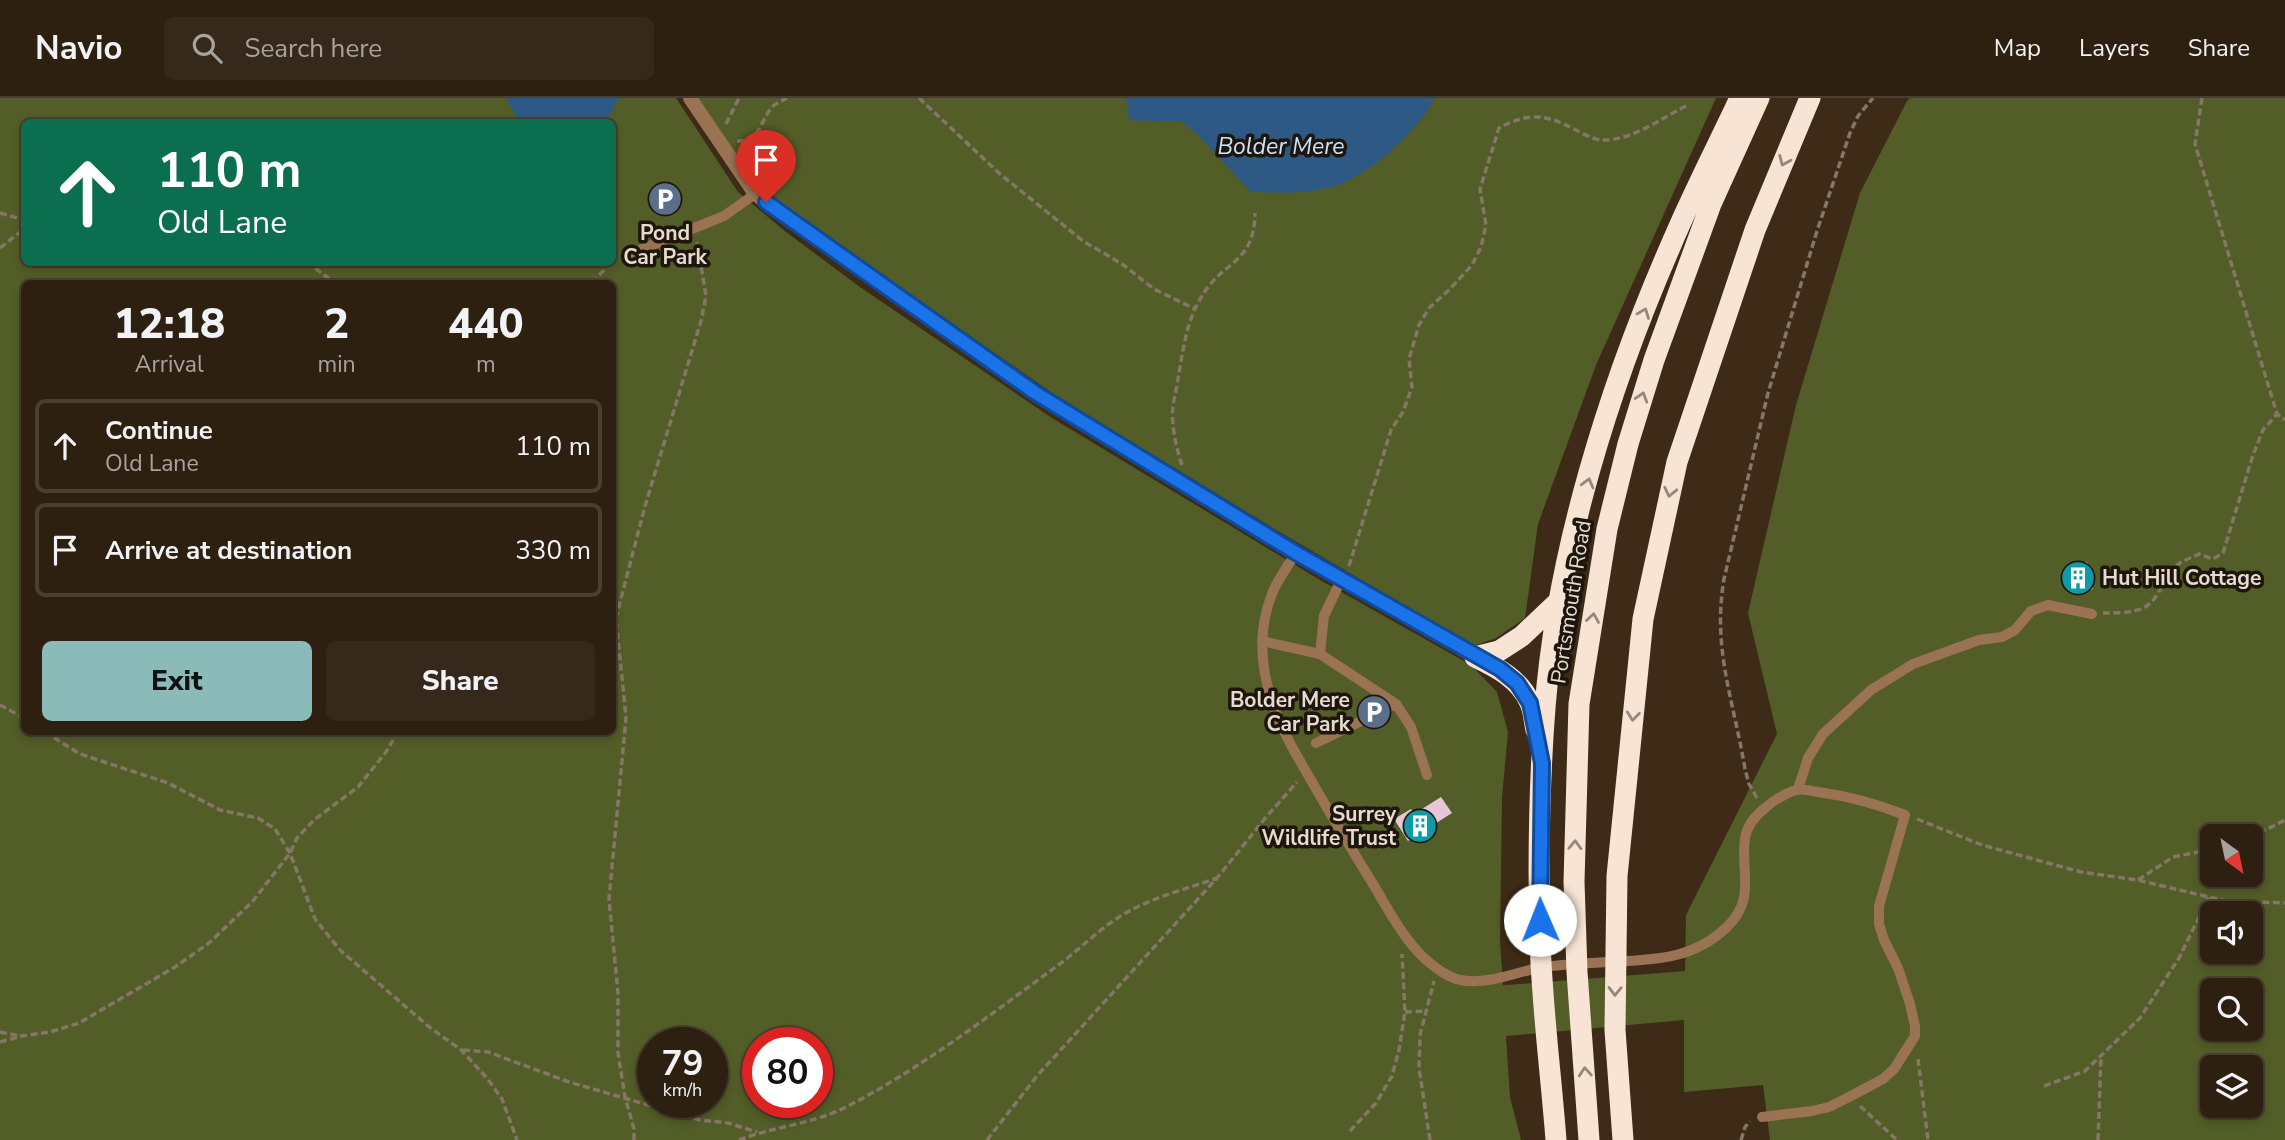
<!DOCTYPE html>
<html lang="en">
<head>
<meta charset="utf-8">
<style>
  body { margin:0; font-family:"Nunito Sans",sans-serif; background:#36281a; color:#f1f3f6; height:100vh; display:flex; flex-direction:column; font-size:26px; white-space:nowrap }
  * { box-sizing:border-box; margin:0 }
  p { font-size:23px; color:#a7a39f }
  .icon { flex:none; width:38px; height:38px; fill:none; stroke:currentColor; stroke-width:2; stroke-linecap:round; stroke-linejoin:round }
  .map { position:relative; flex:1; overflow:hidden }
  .panel { position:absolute; left:21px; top:182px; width:595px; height:455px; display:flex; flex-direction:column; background:#2e2011; border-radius:10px; box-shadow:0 4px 10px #0003,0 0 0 2px #493e31 }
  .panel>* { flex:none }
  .top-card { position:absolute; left:21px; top:21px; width:595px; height:147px; border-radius:10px; box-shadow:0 4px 10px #0003,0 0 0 2px #493e31; background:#0b6e4f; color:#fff; overflow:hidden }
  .needle { width:46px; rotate:147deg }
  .controls { position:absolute; left:2200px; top:726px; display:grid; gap:14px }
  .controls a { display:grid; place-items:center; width:63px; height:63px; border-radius:10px; background:#2e2011; box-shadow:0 4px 10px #0003,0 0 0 2px #493e31; font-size:35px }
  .speed { position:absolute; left:637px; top:929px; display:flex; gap:14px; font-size:35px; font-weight:700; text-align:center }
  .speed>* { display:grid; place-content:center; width:91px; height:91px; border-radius:50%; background:#2e2011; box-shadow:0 4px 10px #0003,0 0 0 2px #493e31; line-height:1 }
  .speed small { font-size:18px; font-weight:400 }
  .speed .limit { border:10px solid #d22; background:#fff; color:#111 }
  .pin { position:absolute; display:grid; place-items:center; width:60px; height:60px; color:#fff; margin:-72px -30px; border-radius:50% 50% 50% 0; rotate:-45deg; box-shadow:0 0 7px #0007 }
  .pin .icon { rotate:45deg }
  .me { position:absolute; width:77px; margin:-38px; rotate:359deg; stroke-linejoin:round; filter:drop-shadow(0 0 5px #0008) }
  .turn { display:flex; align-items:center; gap:24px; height:147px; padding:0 21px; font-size:32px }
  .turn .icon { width:91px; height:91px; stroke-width:2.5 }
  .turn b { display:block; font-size:49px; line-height:60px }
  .eta { display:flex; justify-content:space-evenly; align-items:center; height:119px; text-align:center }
  .eta b { font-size:42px; font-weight:800; line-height:49px }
  .primary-button { display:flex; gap:14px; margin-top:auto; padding:14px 21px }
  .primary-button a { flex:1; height:80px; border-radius:10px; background:#8bbbb9; color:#111; font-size:28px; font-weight:800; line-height:80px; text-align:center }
  .primary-button a+a { background:#36281a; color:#f1f3f6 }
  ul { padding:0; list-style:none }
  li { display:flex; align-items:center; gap:21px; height:94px; margin:0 14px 10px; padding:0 7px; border:4px solid #493e31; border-radius:10px }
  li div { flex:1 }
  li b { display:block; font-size:26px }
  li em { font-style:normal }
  header { display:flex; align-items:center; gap:42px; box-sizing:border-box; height:98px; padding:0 35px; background:#2e2011; border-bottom:2px solid #493e31 }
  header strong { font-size:33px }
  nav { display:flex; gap:38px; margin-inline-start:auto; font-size:24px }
  .search { width:490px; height:63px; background:#36281a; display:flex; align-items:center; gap:18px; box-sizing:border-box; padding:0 24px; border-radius:10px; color:#a7a39f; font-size:26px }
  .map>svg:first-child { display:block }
  .green { fill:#535d27; fill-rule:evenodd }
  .water { fill:#2d5984 }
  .building { fill:#e6c7d9 }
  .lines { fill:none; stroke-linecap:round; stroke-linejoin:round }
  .path { stroke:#867666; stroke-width:3.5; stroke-dasharray:7 3.5; stroke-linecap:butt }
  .lane { stroke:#997354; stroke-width:10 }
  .street { stroke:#997354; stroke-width:14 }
  .highway { stroke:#f7e4d5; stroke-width:21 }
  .oneway { stroke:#95877b }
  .route-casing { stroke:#114b97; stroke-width:18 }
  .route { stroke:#1a73e8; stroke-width:12 }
  .labels { text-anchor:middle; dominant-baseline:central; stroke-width:7; stroke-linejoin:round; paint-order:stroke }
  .poi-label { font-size:21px; font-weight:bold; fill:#e7dbcf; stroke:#1e160d; text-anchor:end }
  .street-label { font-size:21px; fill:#e7dbcf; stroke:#1e160d }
  .water-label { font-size:23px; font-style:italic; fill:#cae4ff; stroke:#1e160d }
</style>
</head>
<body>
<header>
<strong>Navio</strong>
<div class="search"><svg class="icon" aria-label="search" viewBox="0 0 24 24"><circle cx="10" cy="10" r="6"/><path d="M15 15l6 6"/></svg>Search here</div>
<nav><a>Map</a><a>Layers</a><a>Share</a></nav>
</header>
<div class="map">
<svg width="2285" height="1042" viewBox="0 0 2285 1042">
  <rect width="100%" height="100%" fill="#3e2b17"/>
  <path class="green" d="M0 0H676L738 94 786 134 860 189 1052 320 1320 482 1471 567 1497 594 1508 634 1502 699 1500 844 1503 887H1508L1685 873 1686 817 1777 636 1748 515 1796 307 1860 95 1907 3 1910 0H2285V1042H1770L1763 987 1684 994V922L1506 938 1510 999 1521 1042H0ZM24 24H612V164H24ZM24 186H612V634H24ZM2212 738H2250V777H2212ZM2212 816H2250V854H2212ZM2212 892H2250V931H2212ZM653 945H712V1004H653ZM758 945H817V1004H758ZM2212 970H2250V1008H2212Z
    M697 0H1716L1596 267 1538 426 1525 520 1496 540 1474 548 1278 433 1061 301 829 140 785 108 748 75Z"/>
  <path class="water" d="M506 0H621L617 2 606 24H519Z
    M1126 0H1435C1418 33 1367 80 1331 89 1305 96 1278 95 1251 94L1201 40 1183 24 1129 22Z"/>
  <path class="building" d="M2087 464 2092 480 2089 481 2093 491 2078 496 2076 490 2070 492 2063 471Z
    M1441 699 1452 715 1408 743 1394 721 1411 711 1414 716Z"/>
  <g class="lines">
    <path class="path" d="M919 0 1000 76 1083 143 1122 166 1154 191 1195 211
      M2202 0 2195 46 2277 316 2285 322
      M726 26 739 0
      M737 43C760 44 760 23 772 9 776 5 782 3 787 0
      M0 115 24 122
      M0 150 24 131
      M307 164 332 183 342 186
      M379 186H403
      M594 186 599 177 612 164
      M1182 367C1176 349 1171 327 1173 308 1174 299 1177 290 1178 281 1183 253 1186 223 1202 198 1224 161 1254 167 1255 115
      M1349 468 1391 332 1403 314 1412 289 1409 261 1419 227 1429 210 1450 191 1472 167 1481 149 1486 127 1480 91 1499 30C1529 14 1546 16 1576 32 1583 36 1593 41 1601 42 1632 43 1660 21 1686 8
      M2103 515C2115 515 2129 515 2141 511 2159 504 2162 482 2175 469 2180 463 2191 460 2199 456L2213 461 2223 455 2252 360 2263 332 2277 316
      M0 607 24 620
      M45 634 80 656 168 685 220 712 258 720 275 731 290 755 315 821 340 852 428 928 461 952 487 980 502 1001 517 1042
      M1757 700 1749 686 1745 671C1734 604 1712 551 1724 481L1768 295 1817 133 1850 35 1858 18 1873 0
      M1917 721 1982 747 2081 774 2137 782 2226 803 2285 805
      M2250 740 2285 722
      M2138 782 2173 759 2212 751
      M1405 914 1426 913
      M0 934 20 938
      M0 944 22 938 50 934 79 925 175 869 209 845 253 803 290 755 297 740 314 722 358 689 386 654 398 634
      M463 952 488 954 569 984 700 1022 728 1025 757 1034
      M1918 961 1928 1042
      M2044 988 2085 973 2140 920 2179 860 2209 799
      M1860 1008 1897 1042
      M1350 1033 1376 1005 1392 978 1399 952 1405 914 1402 856
      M634 1042V1031L625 999 618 955V895L609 801 626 620 616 520 645 408 701 223 706 198 697 144
      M739 1042C775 1028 815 1026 850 1007 923 969 990 917 1057 868 1078 853 1097 833 1119 819 1149 800 1184 792 1217 780
      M987 1042 1037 978 1217 780 1267 718 1297 684
      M1430 1042 1419 970 1420 937 1434 883
      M1741 1042 1745 1029 1750 1023
      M2098 1042 2101 959"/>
    <path class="lane" d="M630 156 724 118 755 96
      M1296 455C1288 468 1277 482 1272 496 1251 549 1267 602 1292 649 1318 695 1345 741 1373 786 1388 811 1403 840 1424 860 1434 869 1447 879 1460 882 1486 887 1514 875 1538 870 1556 867 1574 866 1591 865 1641 861 1686 867 1726 830 1757 801 1740 774 1745 740 1747 727 1755 718 1765 710 1773 703 1787 694 1797 692 1803 690 1812 693 1818 694 1848 698 1877 706 1905 717L1879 808V826L1884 842 1898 870 1910 906 1915 928V938L1894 971 1883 981 1851 998 1829 1009 1812 1013 1762 1019
      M1262 543 1320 556 1396 606 1411 629 1427 677
      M1320 556 1324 518 1341 482
      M1316 645 1396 606
      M1798 691 1808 660 1823 636 1871 592 1913 566 1979 542 2002 539 2015 532 2031 513 2048 507 2092 516"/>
    <path class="street" d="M690 0 755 96 1034 294 1296 455 1475 559"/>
    <path class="highway" d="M1475 559C1496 569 1520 581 1530 605 1534 613 1534 624 1536 632
      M1475 559 1499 553 1522 538 1560 502
      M1556 1042C1551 976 1542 909 1540 842 1538 765 1539 687 1545 610 1557 455 1609 289 1671 147 1692 97 1717 49 1740 0
      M1589 1042 1577 874 1574 784 1579 606 1607 431 1628 346 1654 262 1711 106 1759 0
      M1623 1042 1615 932 1617 778 1643 521 1677 364 1755 132 1810 0"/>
  </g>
  <defs><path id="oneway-chevron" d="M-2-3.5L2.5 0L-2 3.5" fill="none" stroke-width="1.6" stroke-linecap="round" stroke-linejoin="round" transform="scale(1.75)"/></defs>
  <g class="oneway">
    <use href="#oneway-chevron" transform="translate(1784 63) rotate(113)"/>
    <use href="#oneway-chevron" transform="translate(1644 215) rotate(-69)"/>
    <use href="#oneway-chevron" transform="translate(1642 299) rotate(-73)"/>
    <use href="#oneway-chevron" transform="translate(1588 385) rotate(-75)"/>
    <use href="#oneway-chevron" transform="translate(1670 394) rotate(102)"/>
    <use href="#oneway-chevron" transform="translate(1593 520) rotate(-81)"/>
    <use href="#oneway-chevron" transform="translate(1633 618) rotate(96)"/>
    <use href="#oneway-chevron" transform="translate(1575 747) rotate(-88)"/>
    <use href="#oneway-chevron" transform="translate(1615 893) rotate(91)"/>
    <use href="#oneway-chevron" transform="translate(1585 974) rotate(-94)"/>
  </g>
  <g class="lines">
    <g class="route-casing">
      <path id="route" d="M766 104 1034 294 1296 455 1500 571 1517 585 1530 605 1542 665 1540 822"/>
    </g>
    <use href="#route" class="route"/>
  </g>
  <defs>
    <g id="parking-disc" transform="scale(1.75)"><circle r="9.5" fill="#5c6f8a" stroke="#1e160d"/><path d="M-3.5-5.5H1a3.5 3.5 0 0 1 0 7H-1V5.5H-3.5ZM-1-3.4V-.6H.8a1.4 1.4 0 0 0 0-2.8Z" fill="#fff"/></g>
    <g id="building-disc" transform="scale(1.75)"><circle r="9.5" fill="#0f9aa8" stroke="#1e160d"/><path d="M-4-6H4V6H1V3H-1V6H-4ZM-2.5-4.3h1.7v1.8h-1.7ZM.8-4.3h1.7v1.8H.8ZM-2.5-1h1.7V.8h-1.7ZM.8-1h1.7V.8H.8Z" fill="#fff"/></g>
  </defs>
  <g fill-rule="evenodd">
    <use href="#parking-disc" x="665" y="101"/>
    <use href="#building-disc" x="2078" y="480"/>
    <use href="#parking-disc" x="1374" y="614"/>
    <use href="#building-disc" x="1420" y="728"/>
  </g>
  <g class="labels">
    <g class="poi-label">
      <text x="665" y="135" text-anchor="middle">Pond<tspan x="665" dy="24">Car Park</tspan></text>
      <text x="2102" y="480" text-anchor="start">Hut Hill Cottage</text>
      <text x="1350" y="602">Bolder Mere<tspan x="1350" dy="24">Car Park</tspan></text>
      <text x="1396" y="716">Surrey<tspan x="1396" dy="24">Wildlife Trust</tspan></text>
    </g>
    <g class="street-label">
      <text transform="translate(1571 504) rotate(-81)">Portsmouth Road</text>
    </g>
    <g class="water-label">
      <text x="1281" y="48">Bolder Mere</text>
    </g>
  </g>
</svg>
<div class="controls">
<a><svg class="needle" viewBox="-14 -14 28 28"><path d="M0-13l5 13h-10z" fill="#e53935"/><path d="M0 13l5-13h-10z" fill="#a7a39f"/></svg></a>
<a><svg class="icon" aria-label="sound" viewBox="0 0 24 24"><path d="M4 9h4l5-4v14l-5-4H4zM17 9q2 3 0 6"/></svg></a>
<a><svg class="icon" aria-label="search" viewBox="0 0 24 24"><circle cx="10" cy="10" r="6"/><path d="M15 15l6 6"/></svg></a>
<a><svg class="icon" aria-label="layers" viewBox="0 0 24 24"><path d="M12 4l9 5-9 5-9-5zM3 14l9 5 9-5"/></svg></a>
</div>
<div class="speed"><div>79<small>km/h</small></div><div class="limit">80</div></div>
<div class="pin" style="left:766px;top:104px;background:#d93025"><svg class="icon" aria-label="arrive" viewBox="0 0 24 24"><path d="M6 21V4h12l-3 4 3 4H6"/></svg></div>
<svg class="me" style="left:1540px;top:822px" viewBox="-20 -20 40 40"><circle r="19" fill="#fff"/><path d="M0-13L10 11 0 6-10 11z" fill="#1a73e8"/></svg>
<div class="top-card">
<div class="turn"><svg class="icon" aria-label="ahead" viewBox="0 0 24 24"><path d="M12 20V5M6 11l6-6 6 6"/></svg><div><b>110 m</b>Old Lane</div></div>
</div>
<section class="panel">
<div class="eta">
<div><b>12:18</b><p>Arrival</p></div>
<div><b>2</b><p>min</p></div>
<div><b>440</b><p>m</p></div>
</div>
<ul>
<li><svg class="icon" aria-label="ahead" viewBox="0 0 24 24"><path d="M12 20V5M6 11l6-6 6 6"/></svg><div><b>Continue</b><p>Old Lane</p></div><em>110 m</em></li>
<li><svg class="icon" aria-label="arrive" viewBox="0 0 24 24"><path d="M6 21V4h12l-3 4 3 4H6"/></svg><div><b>Arrive at destination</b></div><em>330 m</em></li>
</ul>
<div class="primary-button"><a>Exit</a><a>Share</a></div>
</section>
</div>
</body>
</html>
